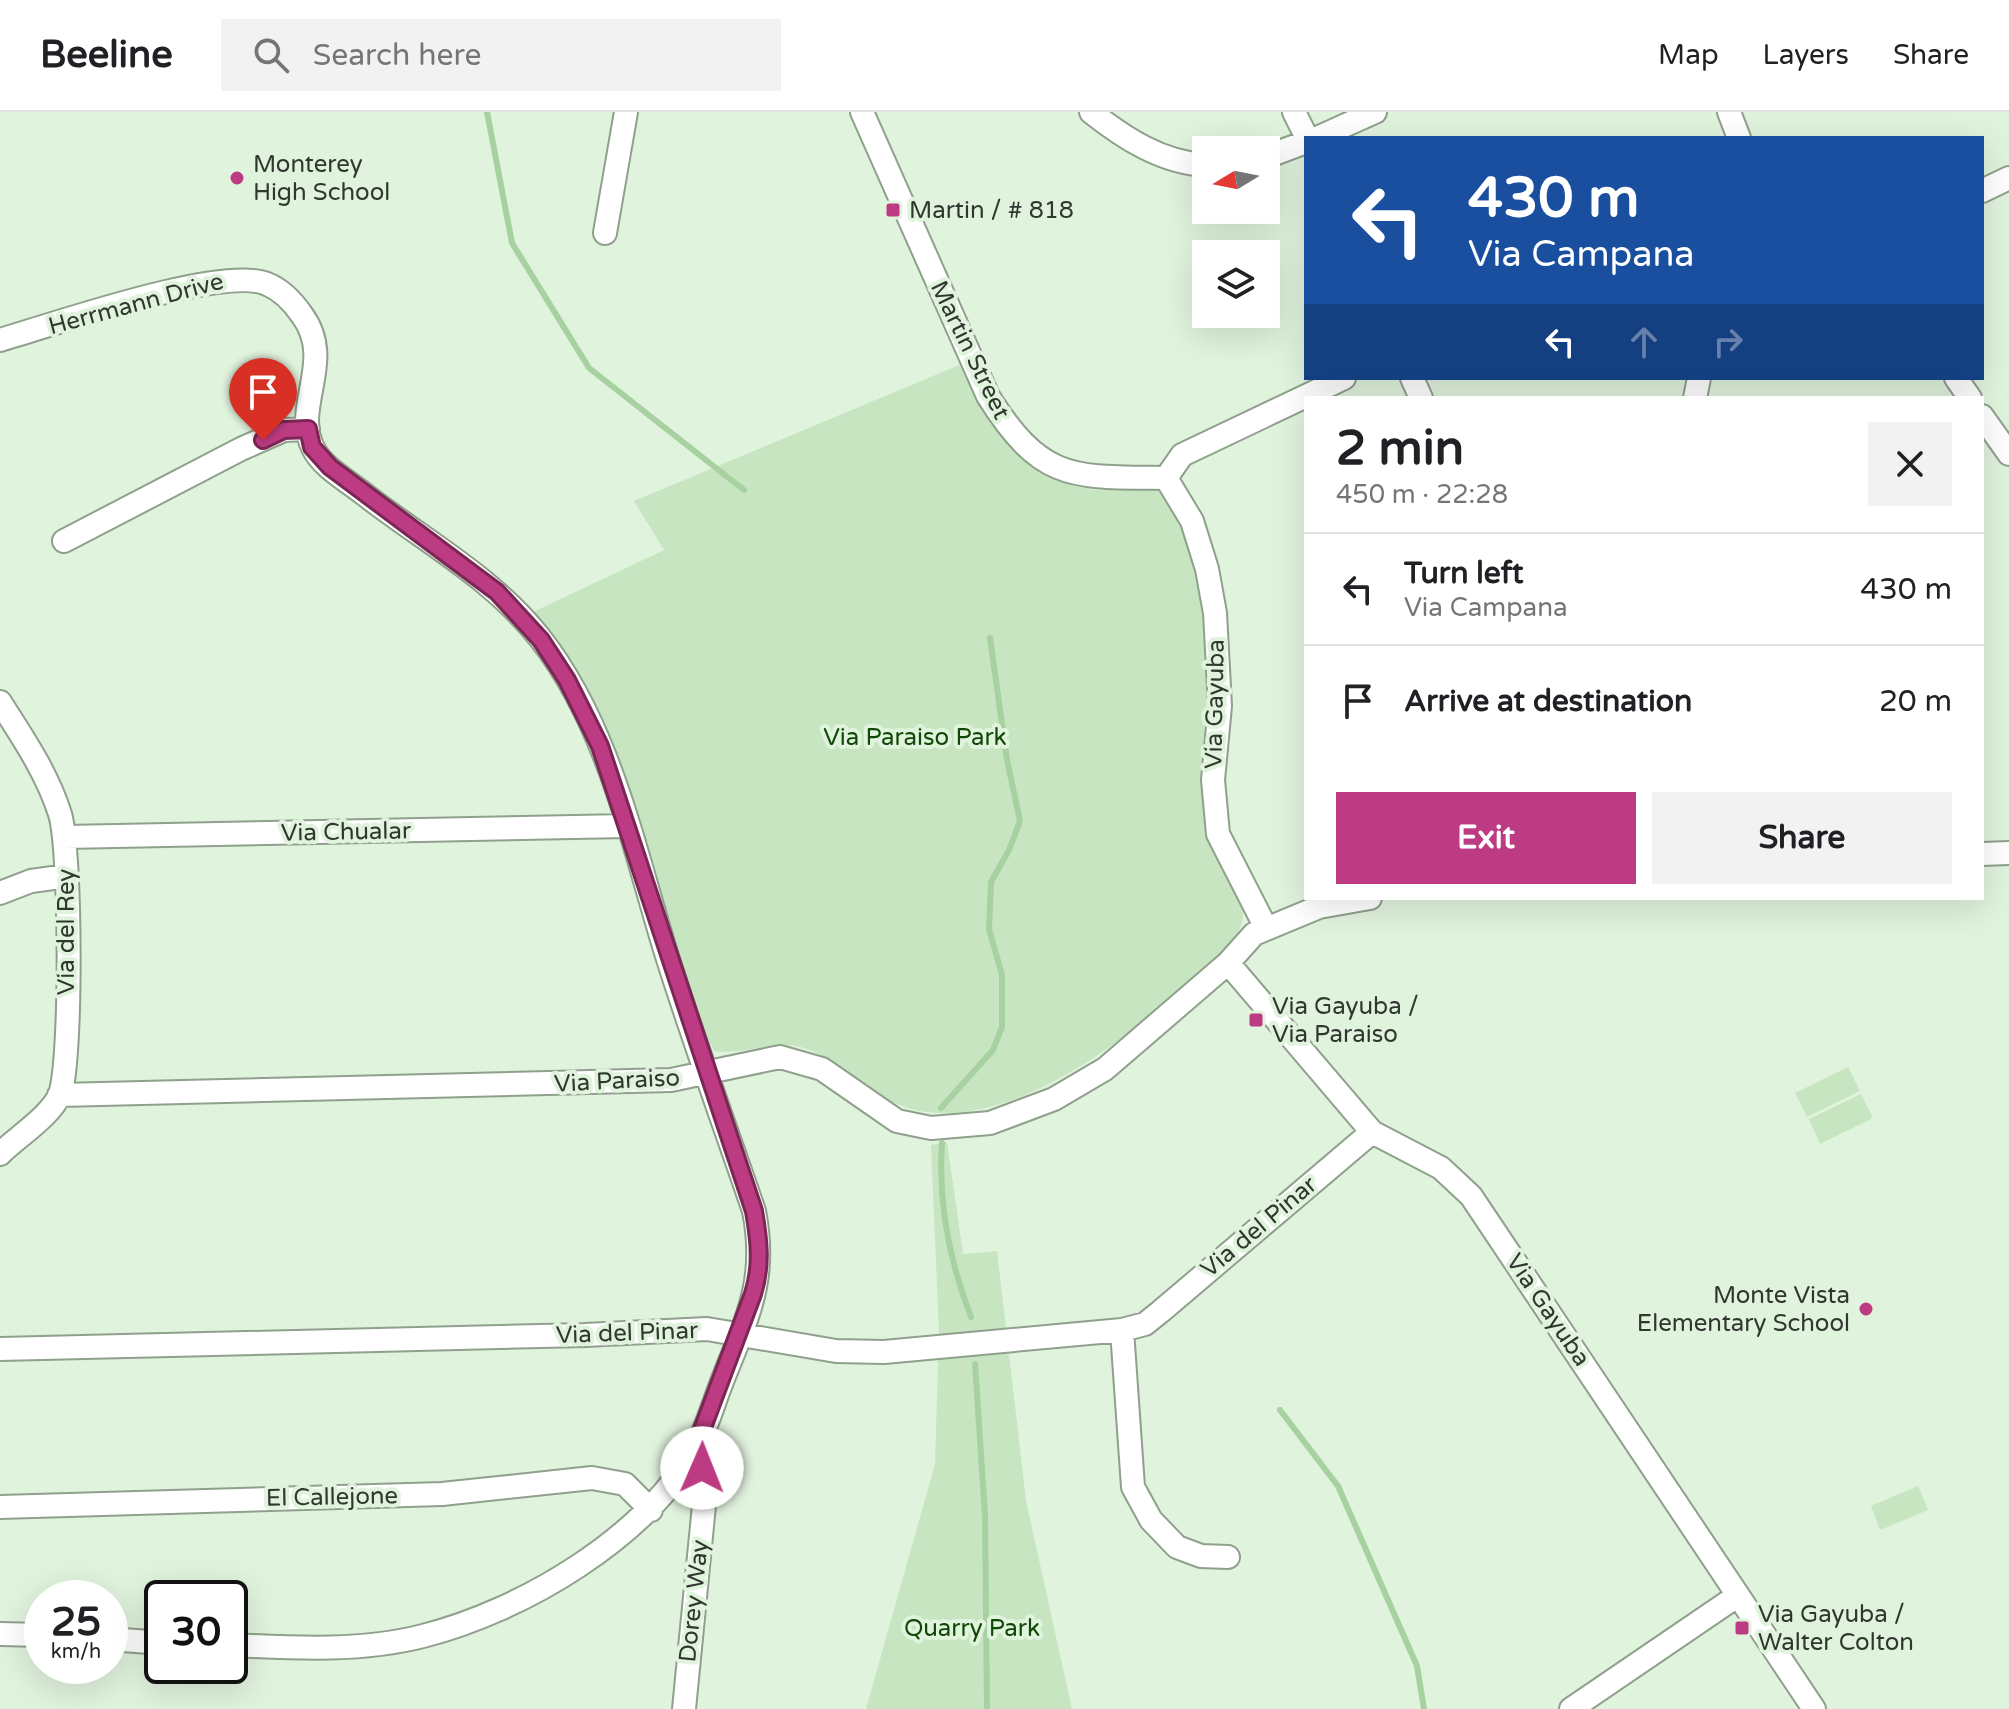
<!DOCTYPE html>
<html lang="en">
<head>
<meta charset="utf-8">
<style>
  body { margin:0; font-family:"Varela Round",sans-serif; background:#f2f2f2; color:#202124; height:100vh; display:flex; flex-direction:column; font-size:30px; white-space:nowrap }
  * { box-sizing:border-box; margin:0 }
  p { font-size:26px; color:#757577 }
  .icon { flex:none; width:44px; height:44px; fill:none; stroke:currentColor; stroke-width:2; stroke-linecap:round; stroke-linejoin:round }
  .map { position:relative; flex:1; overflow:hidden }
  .panel { position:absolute; left:1304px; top:284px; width:680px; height:504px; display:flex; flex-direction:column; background:#fff; border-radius:0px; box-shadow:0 8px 32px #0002 }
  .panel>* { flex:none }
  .top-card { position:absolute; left:1304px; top:24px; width:680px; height:244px; border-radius:0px; box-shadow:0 8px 32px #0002; background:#1a4fa0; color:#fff; overflow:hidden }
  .needle { width:52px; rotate:260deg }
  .controls { position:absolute; left:1192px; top:24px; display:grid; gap:16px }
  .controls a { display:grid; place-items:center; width:88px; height:88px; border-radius:0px; background:#fff; box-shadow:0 8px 32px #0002; font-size:40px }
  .speed { position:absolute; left:24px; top:1468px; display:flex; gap:16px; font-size:40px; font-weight:700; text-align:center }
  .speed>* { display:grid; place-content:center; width:104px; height:104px; border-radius:50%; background:#fff; box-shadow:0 8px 32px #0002; line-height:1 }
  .speed small { font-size:20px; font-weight:400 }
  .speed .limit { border:4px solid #111; border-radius:12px; background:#fff; color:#111 }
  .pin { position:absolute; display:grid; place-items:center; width:68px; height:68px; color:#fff; margin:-82px -34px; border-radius:50% 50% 50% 0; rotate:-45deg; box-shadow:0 0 8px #0007 }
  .pin .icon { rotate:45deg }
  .me { position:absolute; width:88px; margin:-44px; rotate:1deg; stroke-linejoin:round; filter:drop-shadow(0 0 6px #0008) }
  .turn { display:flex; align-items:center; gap:28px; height:168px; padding:0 32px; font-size:36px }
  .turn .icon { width:104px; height:104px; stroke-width:2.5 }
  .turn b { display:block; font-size:56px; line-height:68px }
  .lanes { display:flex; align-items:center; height:76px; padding:0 32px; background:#0003; justify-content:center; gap:40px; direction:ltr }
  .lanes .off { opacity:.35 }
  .round { display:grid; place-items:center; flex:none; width:84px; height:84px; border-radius:0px; background:#f2f2f2 }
  .head { display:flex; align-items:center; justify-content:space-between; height:136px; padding:0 32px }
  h1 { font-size:48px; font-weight:700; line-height:60px }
  .primary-button { display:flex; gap:16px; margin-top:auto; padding:16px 32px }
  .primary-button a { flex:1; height:92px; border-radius:0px; background:#bd3b82; color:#fff; font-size:32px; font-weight:700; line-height:92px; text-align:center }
  .primary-button a+a { background:#f2f2f2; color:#202124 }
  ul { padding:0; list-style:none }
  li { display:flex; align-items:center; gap:24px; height:112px; padding:0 32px; border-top:2px solid #e0e0e0 }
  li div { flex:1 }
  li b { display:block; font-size:30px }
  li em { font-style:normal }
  header { display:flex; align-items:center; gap:48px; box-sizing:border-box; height:112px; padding:0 40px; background:#fff; border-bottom:2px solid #e0e0e0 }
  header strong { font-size:38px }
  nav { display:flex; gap:44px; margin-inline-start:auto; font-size:28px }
  .search { width:560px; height:72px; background:#f2f2f2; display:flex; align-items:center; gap:20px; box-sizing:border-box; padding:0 28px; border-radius:0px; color:#757577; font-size:30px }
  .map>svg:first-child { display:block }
  .green { fill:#c7e5c1 }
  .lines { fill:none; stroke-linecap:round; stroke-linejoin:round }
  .stream { stroke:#a7d1a0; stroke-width:6 }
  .minor-casing { stroke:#8fa08c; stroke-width:26 }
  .minor { stroke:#fff; stroke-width:22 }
  .route-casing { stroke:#7b2654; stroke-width:20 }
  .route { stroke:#bd3b82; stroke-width:14 }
  .poi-dot { fill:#bd3b82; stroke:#e0f3dd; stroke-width:3 }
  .labels { text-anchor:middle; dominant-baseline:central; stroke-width:8; stroke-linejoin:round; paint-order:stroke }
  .poi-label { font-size:24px; fill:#30372f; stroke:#e0f3dd; text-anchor:start }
  .street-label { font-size:24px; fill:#30372f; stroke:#e0f3dd }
  .park-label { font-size:24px; fill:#114805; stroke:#e0f3dd }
</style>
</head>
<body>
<header>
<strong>Beeline</strong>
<div class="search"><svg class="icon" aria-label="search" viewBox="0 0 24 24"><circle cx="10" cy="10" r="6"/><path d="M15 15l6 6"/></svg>Search here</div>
<nav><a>Map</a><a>Layers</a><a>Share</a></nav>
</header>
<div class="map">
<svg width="2009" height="1597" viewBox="0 0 2009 1597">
  <rect width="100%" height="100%" fill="#e0f3dd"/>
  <path class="green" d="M964 251C996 314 1018 370 1098 378 1116 380 1142 371 1159 379 1202 402 1213 560 1212 606 1210 642 1205 679 1206 715 1212 741 1245 782 1243 804 1240 832 1210 852 1191 869 1125 928 1021 1011 926 1000 878 995 848 951 804 936 773 926 745 944 714 939L696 905 641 732 531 501 664 438 634 389Z
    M1848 955 1860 979 1807 1005 1795 981Z
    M1861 982 1873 1006 1820 1032 1809 1007Z
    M947 1030 963 1142 997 1139 1026 1389 1072 1597H866L935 1352 939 1220 931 1033Z
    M1918 1374 1928 1398 1880 1418 1871 1394Z"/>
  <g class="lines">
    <path class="stream" d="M487 0 512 131 589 256 744 378
      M941 996 993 938 1002 915V863L989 817 991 770 1009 738 1020 709 1007 648 990 526
      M942 1031C938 1092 949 1148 971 1205
      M975 1252 985 1403 987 1597
      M1280 1298 1338 1374 1417 1554 1424 1597"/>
    <g class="minor-casing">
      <path id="minor" d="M862 0 988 284C1042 370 1072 365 1166 366
        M1091 0C1124 26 1162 51 1206 53
        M1294 0 1307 26
        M1729 0 1739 26
        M1317 26 1375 0
        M1266 45 1306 30
        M1982 79 2009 66
        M605 121 626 0
        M0 228C52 213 224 153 267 172 282 178 293 190 302 203 336 249 292 294 313 336 323 356 348 369 364 382 424 429 492 465 540 526 610 615 634 738 667 844 694 930 725 1014 754 1099 767 1165 749 1202 725 1262 715 1286 708 1313 696 1335 646 1426 522 1499 423 1524 361 1540 293 1536 230 1533
        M1412 266 1421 286
        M1956 266 1970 286
        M1695 286 1699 266
        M1982 304 2009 342
        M1166 366 1192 409 1207 457 1215 501 1220 594 1213 668 1218 722 1266 816
        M1166 366 1182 343 1344 266
        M64 429 241 337 284 318 308 317
        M0 590C23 626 47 661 60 702 71 738 72 948 60 982 51 1004 17 1025 0 1042
        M65 725 627 714
        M1982 742 2009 741
        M0 781 31 769 67 764
        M1228 851 1372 1020 1441 1056 1471 1084 1814 1597
        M59 983 671 968 780 945 822 957 897 1009 931 1016 990 1011 1054 987 1105 957 1228 851 1254 822 1319 795 1370 786
        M1122 1218 1133 1375 1151 1408 1177 1435 1201 1444 1228 1445
        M0 1237 585 1223 707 1217 836 1239 884 1240 1122 1218 1145 1212 1160 1200 1372 1020
        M0 1395 442 1382 592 1366 625 1372 651 1398
        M0 1522 42 1523
        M110 1527 162 1531
        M684 1597 706 1373 696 1334
        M1571 1597 1737 1484"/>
    </g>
    <use href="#minor" class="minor"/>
  </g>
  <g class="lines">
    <g class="route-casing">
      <path id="route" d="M263 328 284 318 308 317 312 335 330 355 497 480 541 528 567 568 600 634 754 1099C759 1128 762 1153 753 1182L696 1334 702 1356"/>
    </g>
    <use href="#route" class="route"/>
  </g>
  <g class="poi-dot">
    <circle cx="237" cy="66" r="8"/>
    <rect x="885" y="90" width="16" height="16" rx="4"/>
    <rect x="1248" y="900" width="16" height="16" rx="4"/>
    <circle cx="1866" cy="1197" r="8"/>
    <rect x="1734" y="1508" width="16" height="16" rx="4"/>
  </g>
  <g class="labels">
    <g class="poi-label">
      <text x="253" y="52">Monterey<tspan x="253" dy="28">High School</tspan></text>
      <text x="909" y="98">Martin / # 818</text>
      <text x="1272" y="894">Via Gayuba /<tspan x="1272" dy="28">Via Paraiso</tspan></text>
      <text x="1850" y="1183" text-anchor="end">Monte Vista<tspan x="1850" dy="28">Elementary School</tspan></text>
      <text x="1758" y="1502">Via Gayuba /<tspan x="1758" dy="28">Walter Colton</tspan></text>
    </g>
    <g class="street-label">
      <text transform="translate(136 192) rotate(-15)">Herrmann Drive</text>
      <text transform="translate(970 238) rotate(64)">Martin Street</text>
      <text transform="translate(1215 592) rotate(-89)">Via Gayuba</text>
      <text transform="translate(346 720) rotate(-1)">Via Chualar</text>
      <text transform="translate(66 820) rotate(-90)">Via del Rey</text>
      <text transform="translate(617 969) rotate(-3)">Via Paraiso</text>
      <text transform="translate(1259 1115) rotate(-40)">Via del Pinar</text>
      <text transform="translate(1548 1198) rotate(56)">Via Gayuba</text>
      <text transform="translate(627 1221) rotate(-2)">Via del Pinar</text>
      <text transform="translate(332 1385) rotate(-1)">El Callejone</text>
      <text transform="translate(694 1489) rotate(-84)">Dorey Way</text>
    </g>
    <g class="park-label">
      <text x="915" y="625">Via Paraiso Park</text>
      <text x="972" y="1516">Quarry Park</text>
    </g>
  </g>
</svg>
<div class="controls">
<a><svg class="needle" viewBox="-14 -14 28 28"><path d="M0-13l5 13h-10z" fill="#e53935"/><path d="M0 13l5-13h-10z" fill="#757577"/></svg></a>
<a><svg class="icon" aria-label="layers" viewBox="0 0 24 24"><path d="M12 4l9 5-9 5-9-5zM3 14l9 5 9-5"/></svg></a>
</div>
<div class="speed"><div>25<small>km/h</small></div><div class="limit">30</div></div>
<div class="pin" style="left:263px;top:328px;background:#d93025"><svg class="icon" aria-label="arrive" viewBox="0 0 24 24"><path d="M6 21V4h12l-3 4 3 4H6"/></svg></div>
<svg class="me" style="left:702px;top:1356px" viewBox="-20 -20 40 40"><circle r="19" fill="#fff"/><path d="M0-13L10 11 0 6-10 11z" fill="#bd3b82"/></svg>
<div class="top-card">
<div class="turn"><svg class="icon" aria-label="left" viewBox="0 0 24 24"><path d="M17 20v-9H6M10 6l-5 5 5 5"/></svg><div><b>430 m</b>Via Campana</div></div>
<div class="lanes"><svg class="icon" aria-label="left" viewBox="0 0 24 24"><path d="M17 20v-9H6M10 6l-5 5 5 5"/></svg><svg class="icon off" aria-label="ahead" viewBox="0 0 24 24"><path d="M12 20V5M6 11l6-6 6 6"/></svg><svg class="icon off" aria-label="right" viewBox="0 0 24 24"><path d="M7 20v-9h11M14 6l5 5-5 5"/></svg></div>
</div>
<section class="panel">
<div class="head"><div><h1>2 min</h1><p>450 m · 22:28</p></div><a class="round"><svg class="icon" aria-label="close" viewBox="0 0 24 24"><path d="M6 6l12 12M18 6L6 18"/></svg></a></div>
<ul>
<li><svg class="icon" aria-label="left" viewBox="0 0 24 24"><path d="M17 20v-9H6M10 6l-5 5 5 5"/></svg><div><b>Turn left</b><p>Via Campana</p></div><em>430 m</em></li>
<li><svg class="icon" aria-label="arrive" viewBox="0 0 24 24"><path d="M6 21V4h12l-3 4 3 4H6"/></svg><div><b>Arrive at destination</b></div><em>20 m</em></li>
</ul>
<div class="primary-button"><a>Exit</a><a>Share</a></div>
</section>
</div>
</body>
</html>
